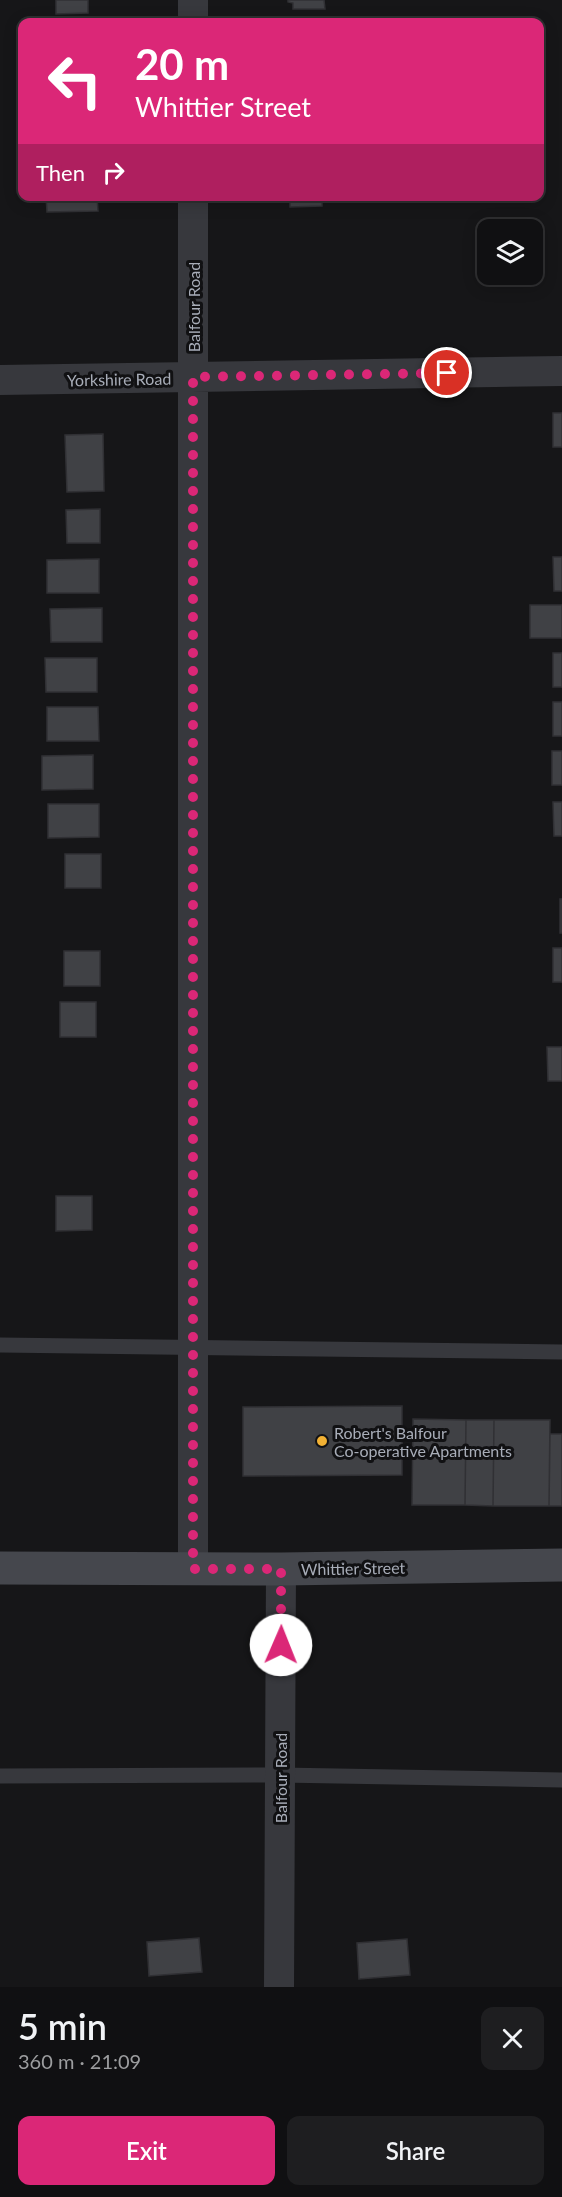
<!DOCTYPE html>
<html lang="en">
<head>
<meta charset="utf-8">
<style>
  body { margin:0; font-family:Lato,sans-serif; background:#1e1e20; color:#f1f3f6; height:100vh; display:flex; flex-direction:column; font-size:22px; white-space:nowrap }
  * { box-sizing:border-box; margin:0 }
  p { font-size:20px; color:#9c9d9f }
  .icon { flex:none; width:33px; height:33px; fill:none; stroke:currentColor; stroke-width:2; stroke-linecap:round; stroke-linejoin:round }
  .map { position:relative; height:1987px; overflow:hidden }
  .panel { display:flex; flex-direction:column; background:#101012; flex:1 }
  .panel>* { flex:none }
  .top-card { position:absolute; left:18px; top:18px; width:526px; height:183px; border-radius:12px; box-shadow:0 3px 15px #0003,0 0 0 2px #303032; background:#db2777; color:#fff; overflow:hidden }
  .controls { position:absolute; left:477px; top:219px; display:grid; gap:12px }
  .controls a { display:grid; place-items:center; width:66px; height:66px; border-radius:12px; background:#101012; box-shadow:0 3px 15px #0003,0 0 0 2px #303032; font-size:30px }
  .pin { position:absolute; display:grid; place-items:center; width:51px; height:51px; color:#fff; margin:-26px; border:3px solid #fff; border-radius:50%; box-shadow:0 2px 6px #0007 }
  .me { position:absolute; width:66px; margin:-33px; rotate:1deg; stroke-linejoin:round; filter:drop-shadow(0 0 4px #0008) }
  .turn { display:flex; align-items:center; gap:21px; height:126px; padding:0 18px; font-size:27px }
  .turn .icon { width:78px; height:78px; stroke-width:2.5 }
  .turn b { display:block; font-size:42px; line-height:51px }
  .then { display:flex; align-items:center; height:57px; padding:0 18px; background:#0003; gap:12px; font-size:22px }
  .round { display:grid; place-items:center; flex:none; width:63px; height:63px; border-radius:12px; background:#1e1e20 }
  .headline { display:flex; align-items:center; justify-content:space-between; height:102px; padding:0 18px }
  h1 { font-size:36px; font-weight:600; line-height:45px }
  .cta { display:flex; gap:12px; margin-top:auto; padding:12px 18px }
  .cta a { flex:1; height:69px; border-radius:12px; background:#db2777; color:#fff; font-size:24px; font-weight:600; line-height:69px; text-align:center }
  .cta a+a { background:#1e1e20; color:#f1f3f6 }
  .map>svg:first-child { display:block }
  .building { fill:#404145; stroke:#303034; stroke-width:1.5 }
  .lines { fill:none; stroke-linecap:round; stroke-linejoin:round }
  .lane { stroke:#37383d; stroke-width:15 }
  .street { stroke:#37383d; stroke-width:30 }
  .secondary { stroke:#45474d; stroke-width:33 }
  .route { stroke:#db2777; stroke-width:10; stroke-dasharray:0 18 }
  .poi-dot { fill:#f2b134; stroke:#111113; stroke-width:2 }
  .labels { text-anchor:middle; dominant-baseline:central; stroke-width:6; stroke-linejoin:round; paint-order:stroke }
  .street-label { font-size:16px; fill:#a8adb8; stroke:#111113 }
  .poi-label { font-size:16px; fill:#a8adb8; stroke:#111113; text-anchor:start }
</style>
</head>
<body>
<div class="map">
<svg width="562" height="1987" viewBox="0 0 562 1987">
  <rect width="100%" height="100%" fill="#161618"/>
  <path class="building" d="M56 0H88V13L56 14Z
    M288 0H324L325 9H293V3L288 2Z
    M46 196H97L98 211 47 212Z
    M290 196H322V206L290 207Z
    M553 413H562V447H553Z
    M103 434 104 491 67 492 65 435Z
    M100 509V543H67L66 510Z
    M553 557H562V591H554Z
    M99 559V593H47V560Z
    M530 605H562V638H530Z
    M102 608V642H51L50 609Z
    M553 653H562V687H553Z
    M45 658H97V692H46Z
    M553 702H562V736H553Z
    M47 707H98L99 741H47Z
    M552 751H562V785H552Z
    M93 755V789L42 790V756Z
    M553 802H562V836H554Z
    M48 804H99V837L48 838Z
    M65 854H101V888H65Z
    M560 899H562V933H560Z
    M553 948H562V982H553Z
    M64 951H100V986H64Z
    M60 1002H96V1037H60Z
    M547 1047H562V1081H548Z
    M56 1196H92V1230L56 1231Z
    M402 1406V1475L243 1476V1407Z
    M413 1419 466 1420 465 1505H412Z
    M466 1420H494L493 1506 465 1505Z
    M494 1420H550L549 1506H493Z
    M550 1434H562V1506H549Z
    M199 1938 202 1972 149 1976 147 1942Z
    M407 1939 410 1975 359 1979 357 1943Z"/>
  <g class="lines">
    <path class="lane" d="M0 1345 562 1352
      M0 1776 280 1775 562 1780"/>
    <path class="street" d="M193 22V0
      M0 380 562 371
      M193 1569V196
      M279 1987 281 1569"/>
    <path class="secondary" d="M0 1568 281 1569 562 1565"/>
  </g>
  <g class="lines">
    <path class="route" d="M281 1645V1569H193V377L447 373"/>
  </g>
  <circle class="poi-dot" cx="322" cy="1441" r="6"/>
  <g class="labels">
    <g class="street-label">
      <text transform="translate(193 307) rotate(-90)">Balfour Road</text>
      <text transform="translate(119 379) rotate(-1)">Yorkshire Road</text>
      <text transform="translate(353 1568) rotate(-1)">Whittier Street</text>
      <text transform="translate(280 1778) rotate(-90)">Balfour Road</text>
    </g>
    <g class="poi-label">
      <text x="334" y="1432">Robert's Balfour<tspan x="334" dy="18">Co-operative Apartments</tspan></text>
    </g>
  </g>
</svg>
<div class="controls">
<a><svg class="icon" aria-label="layers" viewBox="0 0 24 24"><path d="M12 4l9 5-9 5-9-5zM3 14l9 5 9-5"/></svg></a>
</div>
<div class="pin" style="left:447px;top:373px;background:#d93025"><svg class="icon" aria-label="arrive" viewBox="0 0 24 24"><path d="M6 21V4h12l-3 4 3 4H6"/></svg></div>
<svg class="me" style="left:281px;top:1645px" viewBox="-20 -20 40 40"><circle r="19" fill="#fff"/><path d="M0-13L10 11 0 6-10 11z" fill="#db2777"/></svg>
<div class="top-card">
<div class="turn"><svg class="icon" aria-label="left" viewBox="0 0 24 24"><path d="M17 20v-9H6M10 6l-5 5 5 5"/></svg><div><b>20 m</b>Whittier Street</div></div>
<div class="then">Then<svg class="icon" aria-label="right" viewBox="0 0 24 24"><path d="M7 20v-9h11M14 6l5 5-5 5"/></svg></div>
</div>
</div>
<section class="panel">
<div class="headline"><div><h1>5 min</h1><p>360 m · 21:09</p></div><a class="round"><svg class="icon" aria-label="close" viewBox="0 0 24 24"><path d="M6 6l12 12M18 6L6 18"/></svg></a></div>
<div class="cta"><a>Exit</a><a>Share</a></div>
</section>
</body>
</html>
